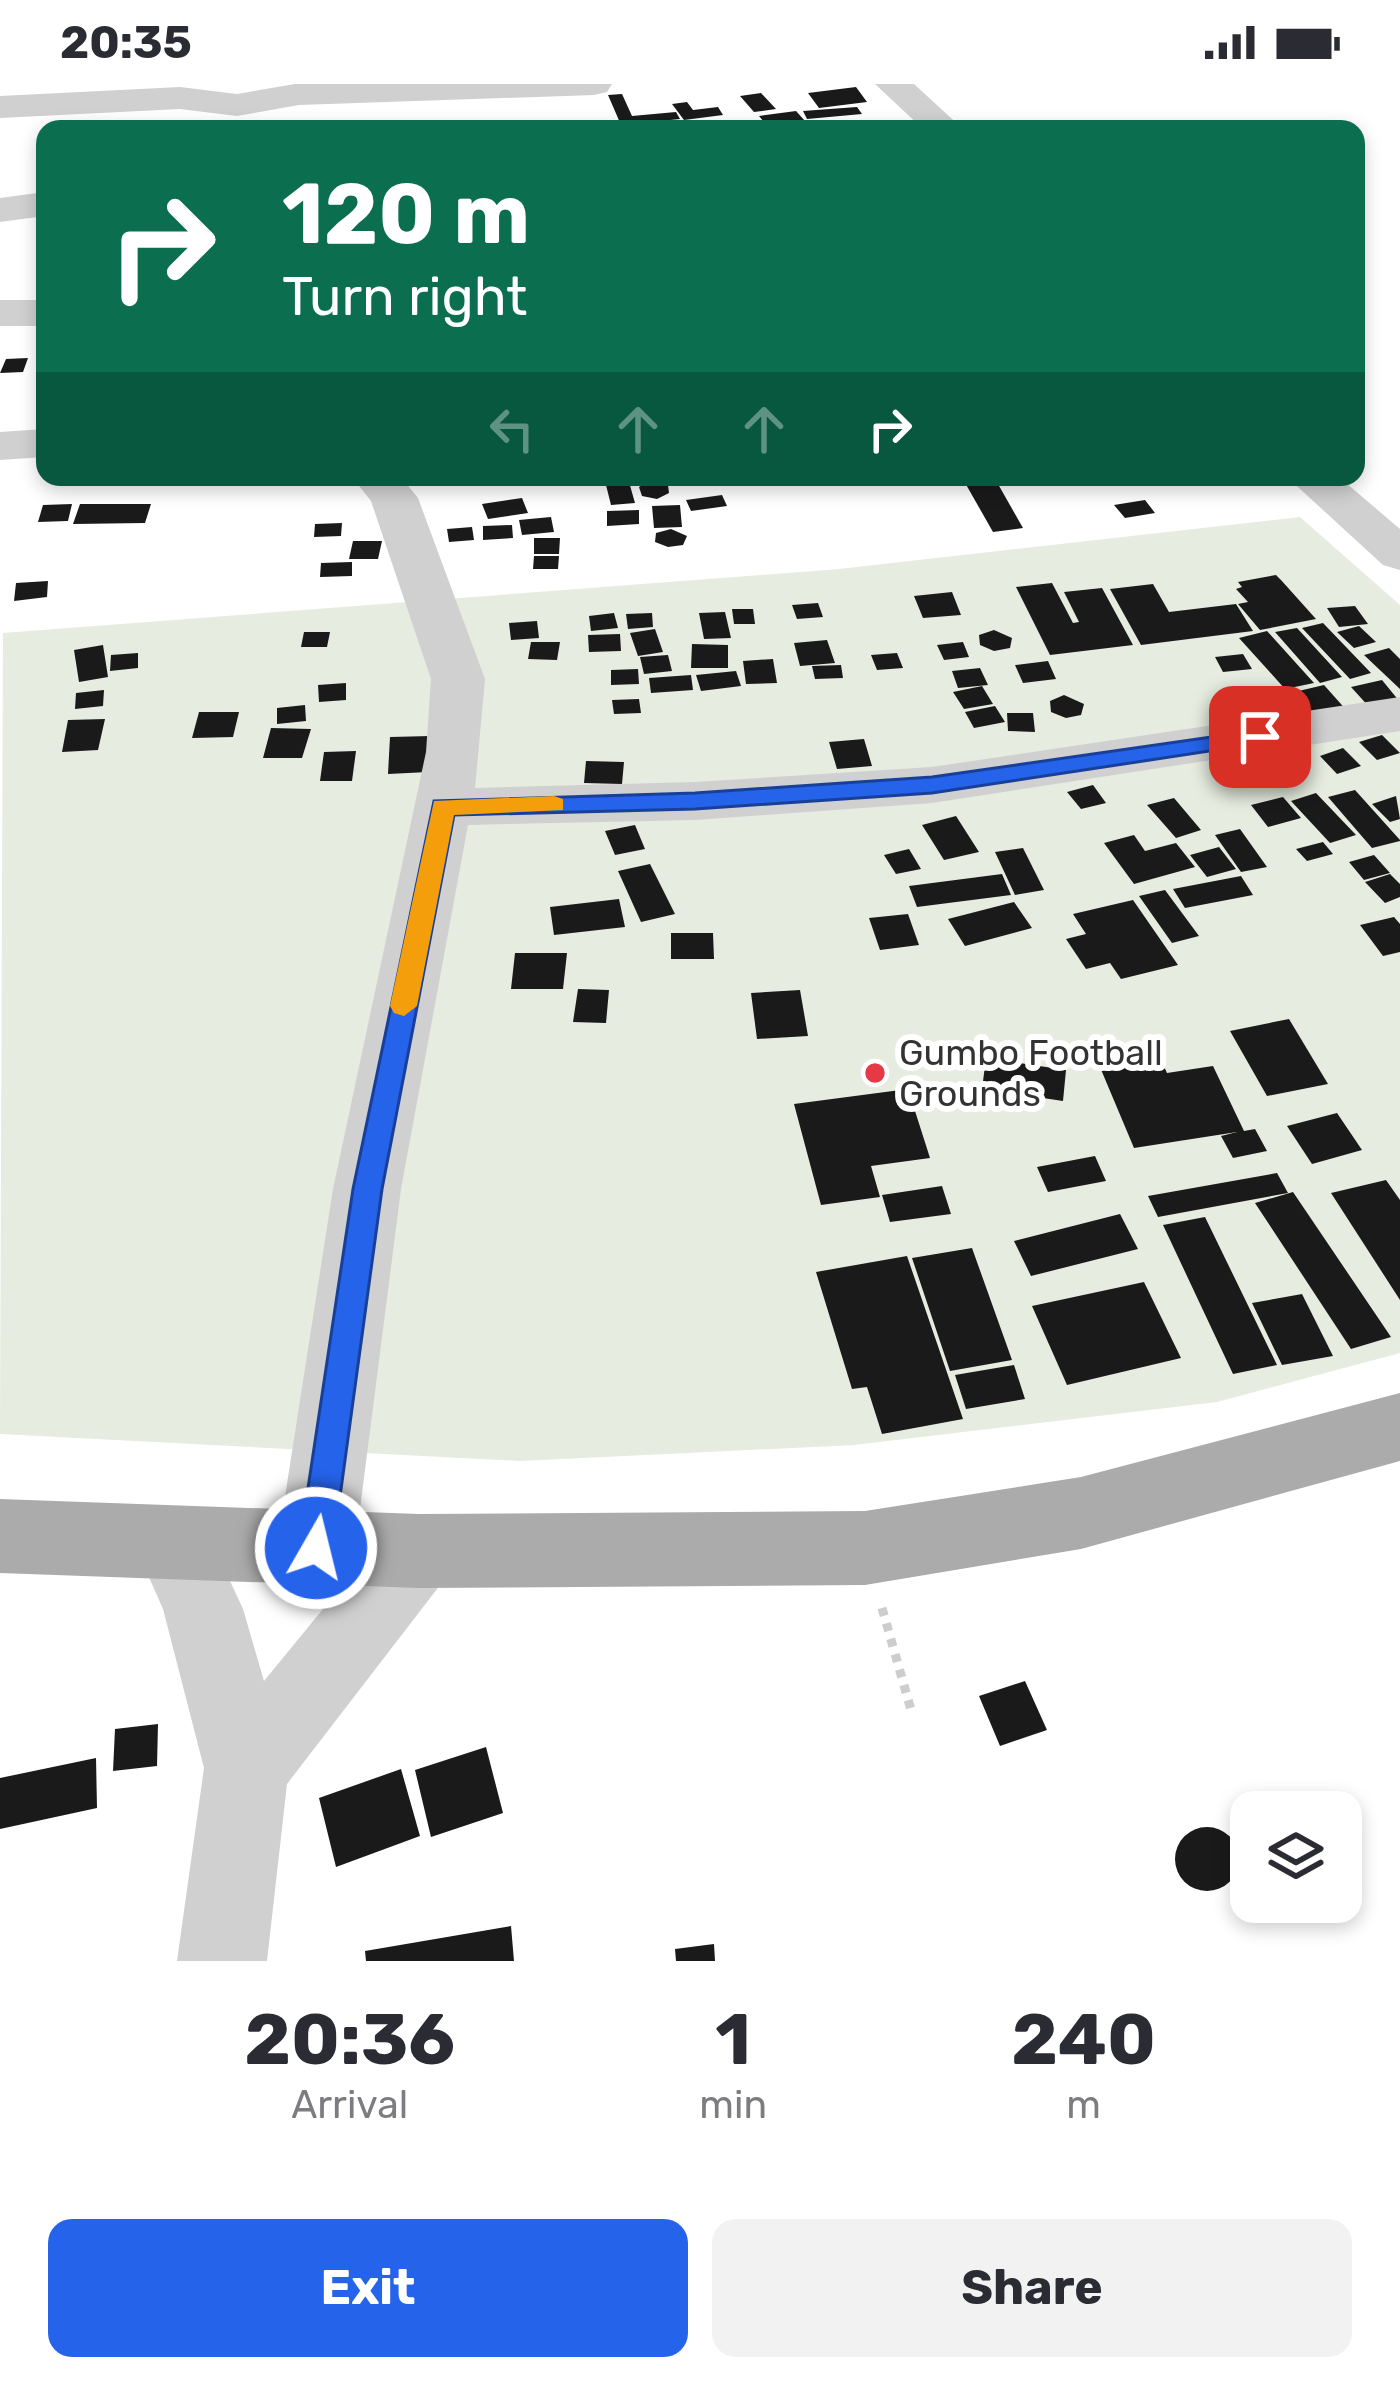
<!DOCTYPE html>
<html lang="en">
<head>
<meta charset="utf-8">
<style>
  body { margin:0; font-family:Rubik,sans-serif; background:#f2f2f3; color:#2b2b33; height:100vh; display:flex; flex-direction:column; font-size:45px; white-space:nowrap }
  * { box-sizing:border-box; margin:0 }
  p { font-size:39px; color:#7c7c81 }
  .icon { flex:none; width:66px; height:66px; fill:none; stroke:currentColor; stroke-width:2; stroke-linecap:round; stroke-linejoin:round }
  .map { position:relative; height:1877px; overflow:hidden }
  .drawer { display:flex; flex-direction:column; background:#fff; flex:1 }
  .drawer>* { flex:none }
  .guide { position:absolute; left:36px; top:36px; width:1329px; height:366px; border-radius:24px; box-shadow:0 6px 18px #0003; background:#0b6e4f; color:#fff; overflow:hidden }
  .controls { position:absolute; left:1230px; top:1707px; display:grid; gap:24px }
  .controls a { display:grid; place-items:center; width:132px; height:132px; border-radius:24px; background:#fff; box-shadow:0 6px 18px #0003; font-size:60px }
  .pin { position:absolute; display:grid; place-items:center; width:102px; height:102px; color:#fff; margin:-51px; border-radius:24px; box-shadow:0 6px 18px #0006 }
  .me { position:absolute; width:132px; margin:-66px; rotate:8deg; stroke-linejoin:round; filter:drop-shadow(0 0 9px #0008) }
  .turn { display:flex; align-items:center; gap:42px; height:252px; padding:0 48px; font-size:54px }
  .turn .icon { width:156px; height:156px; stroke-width:2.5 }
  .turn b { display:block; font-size:84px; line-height:102px }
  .lanes { display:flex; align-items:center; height:114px; padding:0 48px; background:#0003; justify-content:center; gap:60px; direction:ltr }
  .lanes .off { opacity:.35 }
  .eta { display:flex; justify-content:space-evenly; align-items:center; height:204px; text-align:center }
  .eta b { font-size:72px; font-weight:700; line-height:84px }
  .button { display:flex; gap:24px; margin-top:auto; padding:24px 48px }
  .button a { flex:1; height:138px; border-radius:24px; background:#2563eb; color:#fff; font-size:48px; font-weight:700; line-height:138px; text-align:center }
  .button a+a { background:#f2f2f3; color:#2b2b33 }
  .status { display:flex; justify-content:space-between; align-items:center; height:84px; padding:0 60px; background:#fff; direction:ltr }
  .status svg { height:33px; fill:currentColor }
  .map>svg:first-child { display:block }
  .green { fill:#e6ecdf }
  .building { fill:#1a1a1a }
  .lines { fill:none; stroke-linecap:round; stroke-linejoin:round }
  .path { stroke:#cdcdcd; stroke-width:9; stroke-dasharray:8 8; stroke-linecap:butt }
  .minor { fill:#d0d0d0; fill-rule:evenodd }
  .primary { fill:#ababab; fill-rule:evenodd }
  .route { fill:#2563eb; stroke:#184099; stroke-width:3 }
  .slow { fill:#f59e0b }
  .poi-dot { fill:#e63946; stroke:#fff; stroke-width:4.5 }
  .labels { text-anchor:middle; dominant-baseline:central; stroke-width:12; stroke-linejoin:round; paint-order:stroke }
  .poi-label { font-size:36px; fill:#333; stroke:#fff; text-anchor:start }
</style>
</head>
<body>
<div class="status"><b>20:35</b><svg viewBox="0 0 49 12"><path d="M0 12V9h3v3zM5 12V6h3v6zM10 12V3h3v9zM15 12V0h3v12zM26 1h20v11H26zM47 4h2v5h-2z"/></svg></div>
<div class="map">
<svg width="1400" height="1877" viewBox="0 0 1400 1877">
  <rect width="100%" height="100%" fill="#fff"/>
  <path class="green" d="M1300 433 1400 521V1269L1217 1318 854 1361 521 1377 0 1350 3 549 839 485Z"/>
  <path class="building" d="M856 3 867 18 819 24 808 9Z
    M761 9 776 25 754 28 740 12Z
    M622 10 632 32 676 28 680 35 621 41 608 11Z
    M687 18 693 26 718 23 723 31 684 36 672 20Z
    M857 23 862 30 807 35 803 27Z
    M796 27 805 37 789 39 794 45H770L759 32Z
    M28 274 23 288 0 289 6 275Z
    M994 393 1023 444 993 448 964 397Z
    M649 397 668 401 669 409 657 415 642 412 639 403Z
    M629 398 635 419 611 421 606 401Z
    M722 411 727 422 691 427 686 416Z
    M522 414 528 429 488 435 482 420Z
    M1145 416 1155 429 1125 434 1114 421Z
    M72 420 68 437 38 438 43 421Z
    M80 420H151L145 439 73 440Z
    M680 421 682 443 654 444 652 422Z
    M639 426V440L607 442V427Z
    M551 433 554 448 522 451 519 436Z
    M342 439 341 452 314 453 315 440Z
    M512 441 513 454 483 456V442Z
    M472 443 474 456 449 458 447 445Z
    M671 445 687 452 683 461 668 463 655 458 656 449Z
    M534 454H560L559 470H534Z
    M353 457H382L378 475H349Z
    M534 472H559L558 485H533Z
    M352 478V492L320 493 321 479Z
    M1276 491 1281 496 1316 535 1260 546 1238 520 1248 518 1236 505 1242 503 1238 498Z
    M48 497 47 513 14 517 16 499Z
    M1052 499 1073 539 1079 538 1064 508 1102 504 1133 561 1050 571 1016 503Z
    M1153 500 1169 528 1236 520 1253 547 1141 561 1110 505Z
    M952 508 961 531 923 534 914 512Z
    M818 519 823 533 797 535 792 521Z
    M1355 522 1368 540 1339 543 1327 524Z
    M732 525H753L755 540H734Z
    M725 528 731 554 704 555 699 529Z
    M614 529 618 544 591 547 589 532Z
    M652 529 653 543 628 545 626 530Z
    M537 537 539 554 511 556 509 539Z
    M1323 539 1371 589 1350 595 1302 544Z
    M1359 542 1376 558 1354 564 1337 548Z
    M1297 544 1342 593 1320 599 1275 548Z
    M655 545 663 568 638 572 630 549Z
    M994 546 1012 554 1010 564 994 567 980 561 979 551Z
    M1267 547 1314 599 1285 605 1239 554Z
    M304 548H330L327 563H301Z
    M620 550 621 567 589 568 588 551Z
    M827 556 835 579 800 582 794 559Z
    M531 558H560L557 576 528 575Z
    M963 558 969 573 944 576 937 561Z
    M692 560 728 561V584H691Z
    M103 561 108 593 79 598 74 566Z
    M1389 564 1400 575V605L1364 571Z
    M138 569V584L110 587 111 571Z
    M897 569 903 584 877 586 871 571Z
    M1243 570 1252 585 1223 588 1215 573Z
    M668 571 672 587 644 590 640 573Z
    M773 575 777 599 746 600 743 577Z
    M1048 577 1056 595 1023 599 1015 581Z
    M841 581 843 594 815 595 812 582Z
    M980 584 988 601 958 604 952 587Z
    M638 585 639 600 611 601V586Z
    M736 587 741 602 701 607 696 591Z
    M691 591 693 606 651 609 649 594Z
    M1382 596 1400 618 1371 625 1351 603Z
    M346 599V616L319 618 318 601Z
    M1324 601 1349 629 1311 638 1286 610Z
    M982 602 993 620 964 625 953 608Z
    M104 606 103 622 75 625 76 609Z
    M1064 611 1084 620 1081 631 1066 634 1051 628 1050 617Z
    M639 615 641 629 614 630 612 616Z
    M305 621 306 637 277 640V624Z
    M995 622 1005 638 974 644 965 628Z
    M199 628H239L233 653 192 654Z
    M1007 629H1033L1035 648 1008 647Z
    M105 635 98 666 62 668 68 636Z
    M271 644 311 645 302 674H263Z
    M1382 651 1400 669 1377 676 1359 658Z
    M431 652 428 688 388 690 390 653Z
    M864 655 872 682 837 685 829 658Z
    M1343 664 1361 682 1337 690 1320 672Z
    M356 667 352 697H320L324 668Z
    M586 677 624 678 622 700 584 699Z
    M1093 701 1106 719 1081 725 1067 708Z
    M1355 706 1400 756V757L1372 764 1328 713Z
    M1316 709 1356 751 1330 759 1291 717Z
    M1396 712 1400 735 1390 738 1372 720Z
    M1283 713 1301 734 1268 743 1251 721Z
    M1174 714 1201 746 1176 754 1147 721Z
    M956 732 979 768 944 776 922 741Z
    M635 741 645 765 615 771 605 747Z
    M1240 745 1267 783 1241 788 1215 751Z
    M1134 751 1145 767 1176 759 1195 783 1134 800 1104 759Z
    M1323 758 1333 770 1307 777 1296 765Z
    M1219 763 1236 785 1207 793 1190 771Z
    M1023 764 1044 806 1015 811 995 768Z
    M909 765 921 785 896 790 884 771Z
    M1374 771 1390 789 1364 796 1349 778Z
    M650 780 675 830 641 838 618 787Z
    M1002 790 1011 811 917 823 909 802Z
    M1390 790 1400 800V813L1385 819 1365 798Z
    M1241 792 1253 811 1185 824 1173 805Z
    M1165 806 1199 852 1172 859 1139 812Z
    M619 815 625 843 554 851 550 823Z
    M1133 816 1178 881 1121 895 1110 879 1086 885 1066 855 1086 850 1073 830Z
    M1014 818 1032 844 965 862 948 835Z
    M908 830 919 861 880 866 869 834Z
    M1394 833 1400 840V868L1383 872 1360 841Z
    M671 849H713L714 875H671Z
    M515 869H567L563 905H511Z
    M578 905 609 906 606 939 573 938Z
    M800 906 808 952 757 955 751 909Z
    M1289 935 1328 1000 1267 1012 1230 947Z
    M1157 967 1167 989 1213 982 1244 1047 1255 1045 1267 1067 1233 1074 1221 1052 1237 1048 1134 1064 1097 976Z
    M986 974 1066 986 1063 1017 982 1005Z
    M908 1005 930 1074 871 1082 880 1113 821 1121 794 1020Z
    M1337 1029 1362 1066 1312 1080 1287 1042Z
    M1095 1072 1106 1097 1048 1108 1037 1083Z
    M1277 1089 1288 1109 1158 1133 1148 1112Z
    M1386 1096 1400 1116V1216L1331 1109Z
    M942 1102 951 1130 890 1138 882 1111Z
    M1293 1108 1391 1253 1351 1265 1255 1119Z
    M1120 1130 1138 1165 1031 1192 1014 1157Z
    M1205 1133 1277 1281 1233 1290 1163 1141Z
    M972 1164 1012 1276 950 1287 912 1174Z
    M907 1172 963 1335 882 1350 867 1303 852 1305 816 1188Z
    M1144 1198 1181 1274 1067 1301 1032 1222Z
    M1302 1210 1333 1272 1282 1281 1252 1219Z
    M1014 1281 1025 1315 966 1325 955 1291Z
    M1025 1597 1047 1646 1000 1662 979 1612Z
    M158 1640 157 1682 113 1687 115 1645Z
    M486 1663 503 1729 431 1753 415 1686Z
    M96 1674 97 1724 0 1745V1694Z
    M401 1685 420 1752 336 1783 319 1714Z
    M1175 1775a32 32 0 1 1 64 0a32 32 0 1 1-64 0Z
    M511 1842 514 1877H366L365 1867Z
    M714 1860 715 1877H676L675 1865Z"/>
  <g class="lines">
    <path class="path" d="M882 1524 911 1626"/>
    <path class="minor" d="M295 0H612L607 8 594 11 299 21 237 32 180 25 0 34V12L180 3 237 10Z
      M875 0H914L963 45H923Z
      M45 108V132L0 138V114Z
      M0 216H45V242H0Z
      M45 345V373L0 376V348Z
      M352 393H401L418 414 485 595 475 704 695 698 932 683 1400 613V647L932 719 695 736 468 741 401 1105 355 1464 344 1489 316 1500 288 1489 277 1464 333 1105 426 668 431 595 371 417Z
      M1287 393H1339L1400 445V486L1383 481Z
      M172 1422 200 1432 243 1525 264 1597 391 1442 419 1431 447 1442 458 1467 447 1492 287 1700 267 1877H177L204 1684 163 1525 133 1457 144 1432Z"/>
    <path class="primary" d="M1400 1309V1377L1081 1465 865 1501 419 1504 0 1489V1415L419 1430 865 1427 1081 1393Z"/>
  </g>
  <path class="route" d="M1260 646 1269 648V658L932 709 695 725 454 731 382 1105 333 1464 328 1475 316 1479 304 1475 299 1464 353 1105 434 717 695 709 932 693Z"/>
  <path class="slow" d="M554 712 563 715V726L454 731 417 922 404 932 394 929 390 922 434 717Z"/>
  <circle class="poi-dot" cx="875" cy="989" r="12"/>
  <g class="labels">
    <g class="poi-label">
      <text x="899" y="968">Gumbo Football<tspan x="899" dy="41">Grounds</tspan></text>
    </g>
  </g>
</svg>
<div class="controls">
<a><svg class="icon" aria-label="layers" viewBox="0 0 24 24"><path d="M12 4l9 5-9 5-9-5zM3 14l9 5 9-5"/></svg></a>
</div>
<div class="pin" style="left:1260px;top:653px;background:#d93025"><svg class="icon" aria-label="arrive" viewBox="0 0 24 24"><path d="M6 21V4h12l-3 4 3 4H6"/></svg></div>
<svg class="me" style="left:316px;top:1464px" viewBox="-20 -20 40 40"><circle r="17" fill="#2563eb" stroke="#fff" stroke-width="3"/><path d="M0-11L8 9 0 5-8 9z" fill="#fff"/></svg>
<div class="guide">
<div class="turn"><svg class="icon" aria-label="right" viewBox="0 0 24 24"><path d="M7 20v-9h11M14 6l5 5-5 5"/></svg><div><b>120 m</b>Turn right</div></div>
<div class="lanes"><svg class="icon off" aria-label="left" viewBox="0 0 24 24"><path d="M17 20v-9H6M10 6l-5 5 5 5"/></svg><svg class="icon off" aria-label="ahead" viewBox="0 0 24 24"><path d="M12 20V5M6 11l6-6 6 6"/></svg><svg class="icon off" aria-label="ahead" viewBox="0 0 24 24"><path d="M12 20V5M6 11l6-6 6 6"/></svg><svg class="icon" aria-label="right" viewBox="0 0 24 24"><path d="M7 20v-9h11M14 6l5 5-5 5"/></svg></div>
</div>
</div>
<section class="drawer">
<div class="eta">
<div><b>20:36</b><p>Arrival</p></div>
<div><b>1</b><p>min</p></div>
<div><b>240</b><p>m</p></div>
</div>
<div class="button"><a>Exit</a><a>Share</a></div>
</section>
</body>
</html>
